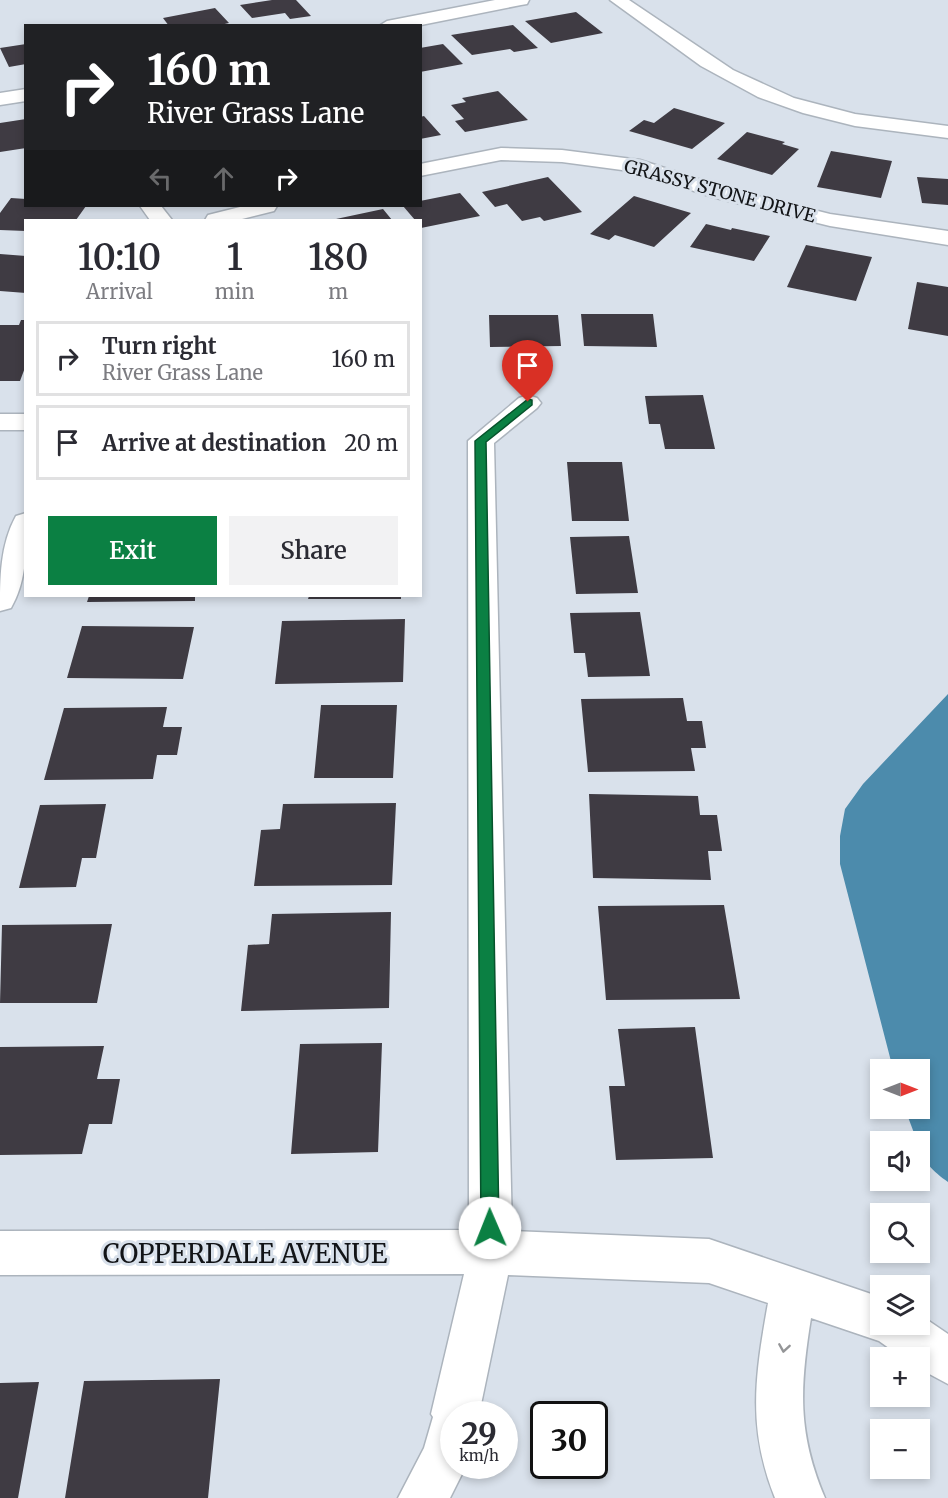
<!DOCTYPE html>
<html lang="en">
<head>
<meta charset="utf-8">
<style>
  body { margin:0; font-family:Merriweather,serif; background:#f2f2f3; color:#2b2b33; height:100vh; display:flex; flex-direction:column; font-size:22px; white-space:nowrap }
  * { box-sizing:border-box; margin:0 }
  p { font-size:20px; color:#7c7c81 }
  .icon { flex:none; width:33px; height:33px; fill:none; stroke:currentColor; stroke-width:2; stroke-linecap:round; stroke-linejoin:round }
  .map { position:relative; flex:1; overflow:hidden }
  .panel { position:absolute; left:24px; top:219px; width:398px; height:378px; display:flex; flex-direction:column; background:#fff; border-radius:0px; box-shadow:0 3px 9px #0003 }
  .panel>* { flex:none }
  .guide { position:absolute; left:24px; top:24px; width:398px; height:183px; border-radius:0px; box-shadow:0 3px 9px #0003; background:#202124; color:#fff; overflow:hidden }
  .needle { width:39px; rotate:90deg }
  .tools { position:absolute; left:870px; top:1059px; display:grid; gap:12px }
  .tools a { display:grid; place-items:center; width:60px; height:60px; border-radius:0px; background:#fff; box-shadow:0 3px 9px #0003; font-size:30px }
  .speed { position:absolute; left:440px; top:1401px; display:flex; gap:12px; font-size:30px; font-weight:700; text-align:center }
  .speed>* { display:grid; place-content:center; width:78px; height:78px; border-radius:50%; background:#fff; box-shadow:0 3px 9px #0003; line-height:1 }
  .speed small { font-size:15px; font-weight:400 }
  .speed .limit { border:3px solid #111; border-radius:9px; background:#fff; color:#111 }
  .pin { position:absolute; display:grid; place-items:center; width:51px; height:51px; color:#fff; margin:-62px -26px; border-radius:50% 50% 50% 0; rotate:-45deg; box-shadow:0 0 6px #0007 }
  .pin .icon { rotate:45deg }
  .me { position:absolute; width:66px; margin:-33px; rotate:359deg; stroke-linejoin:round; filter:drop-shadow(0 0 4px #0008) }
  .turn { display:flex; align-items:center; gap:21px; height:126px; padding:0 24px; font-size:27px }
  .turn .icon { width:78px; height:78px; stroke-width:2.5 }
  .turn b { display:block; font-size:42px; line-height:51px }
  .lanes { display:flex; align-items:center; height:57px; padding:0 24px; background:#0003; justify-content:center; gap:30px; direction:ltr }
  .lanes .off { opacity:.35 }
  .eta { display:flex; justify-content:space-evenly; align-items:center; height:102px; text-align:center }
  .eta b { font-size:36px; font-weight:600; line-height:42px }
  .button { display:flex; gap:12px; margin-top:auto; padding:12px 24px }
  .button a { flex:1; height:69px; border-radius:0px; background:#0b8043; color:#fff; font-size:24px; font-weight:600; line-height:69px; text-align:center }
  .button a+a { background:#f2f2f3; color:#2b2b33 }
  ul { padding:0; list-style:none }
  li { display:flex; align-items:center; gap:18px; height:75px; margin:0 12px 9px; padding:0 12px; border:3px solid #e1e1e2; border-radius:0px }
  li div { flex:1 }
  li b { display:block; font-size:22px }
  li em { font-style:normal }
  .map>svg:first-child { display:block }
  .water { fill:#4c8bac }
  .building { fill:#3f3b43 }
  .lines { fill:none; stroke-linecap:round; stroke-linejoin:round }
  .minor-casing { stroke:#acb4bd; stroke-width:3 }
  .minor { fill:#fff; fill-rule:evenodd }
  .oneway { stroke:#949597 }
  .route { fill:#0b8043; stroke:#07532c; stroke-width:1.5 }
  .labels { text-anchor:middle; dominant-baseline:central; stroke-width:6; stroke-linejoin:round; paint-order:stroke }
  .far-street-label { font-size:18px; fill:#121417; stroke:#d9e1eb }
  .near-street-label { font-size:26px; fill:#121417; stroke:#d9e1eb }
</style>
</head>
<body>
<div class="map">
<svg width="948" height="1498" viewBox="0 0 948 1498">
  <rect width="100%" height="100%" fill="#d9e1eb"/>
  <path class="water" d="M948 694V1182C934 1172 920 1160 920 1142L917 1141 905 1109 920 1108V1070L893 1069 840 864V836L845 809 863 784Z"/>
  <path class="building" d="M272 0H296L311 16 290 19 285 13 252 18 240 5Z
    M215 8 229 23 216 26H169L163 18Z
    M576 12 603 33 551 43 525 21Z
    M513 25 538 48 514 52 510 49 472 55 451 35Z
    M26 44V64L9 67 0 48Z
    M443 44 463 64 420 72V48Z
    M498 91 528 120 465 132 455 121 464 119 451 105 466 102 462 98Z
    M674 108 725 123 692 149 629 131 644 120 654 123Z
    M424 116 441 135 420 139V117Z
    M26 119V148L0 152V123Z
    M747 132 785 142 782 144 799 149 772 175 717 159Z
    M831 151 892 161 881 198 817 187Z
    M548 177 582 212 544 221 540 217 522 221 507 204 495 207 482 192Z
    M917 177 948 179V205L922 203Z
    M460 193 480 216 421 228 420 220H415L403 206H420V201Z
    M634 196 691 213 654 247 615 235 609 240 590 234Z
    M11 198 26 199V206H86L76 220H26V231L0 230V213Z
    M383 209 392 220H336V219Z
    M706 224 731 230 732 228 770 236 754 261 690 247Z
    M806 245 872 257 856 301 787 287Z
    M0 254 26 256V293L0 291Z
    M917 282 948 287V336L908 329Z
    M581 314H653L657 347 584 346Z
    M489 315H558L561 346 490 347Z
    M21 320H26V365L20 381H0V325H19Z
    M703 395 715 449H665L660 424H649L645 396Z
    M567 462H622L629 521H572Z
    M629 536 638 593 576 594 570 537Z
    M89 596H195V601L87 602Z
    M309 596H401V599H308Z
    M640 612 650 676 588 677 585 653H574L570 613Z
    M405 619 403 682 275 684 282 621Z
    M82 626 194 627 183 679 67 678Z
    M683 698 687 721H702L706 748H691L695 771 588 772 581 699Z
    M321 705H397L393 778H314Z
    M167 707 163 727H182L177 755H157L153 779 44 780 64 708Z
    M589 794 698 796 700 815H717L722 851H708L711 880 593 878Z
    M396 803 392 885 254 886 261 830 280 829 283 804Z
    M106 804 96 858H82L76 887 19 888 40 805Z
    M724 905 740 999 606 1000 598 906Z
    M391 912 389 1008 241 1011 248 945 269 944 272 914Z
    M112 924 97 1003H0L2 925Z
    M695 1027 713 1158 616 1160 609 1086H625L618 1029Z
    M382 1043 378 1152 291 1154 300 1044Z
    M104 1046 97 1079H120L112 1124H89L82 1154 0 1155V1047Z
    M220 1379 208 1498H65L84 1381Z
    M39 1382 18 1498H0V1383Z"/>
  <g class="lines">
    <g class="minor-casing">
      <path id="minor" d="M495 0H529L527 4 521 5 416 26H379L387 21Z
        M610 0H629L733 70 794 98 855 114 948 126V138L855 126 803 113 758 97 701 66Z
        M26 89V101L0 105V93Z
        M501 148 562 150 640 160 726 188 830 214 948 231V245L830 226 712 197 637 172 562 162 501 160 420 176V164Z
        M140 206H161L172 220H150Z
        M244 206H277L274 211 238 220H205L208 215Z
        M528 395 537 398 541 403 537 408 494 443 512 1231 709 1239 880 1297V1324H920V1315L948 1334V1384L920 1369V1358H903L879 1341 811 1318C800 1387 797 1432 825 1498H775C747 1428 755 1376 768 1303L709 1283 508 1275 479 1414H453V1466H466L450 1498H398L424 1448 433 1417 431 1414 464 1274 0 1275V1231L469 1230 468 441 519 398Z
        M0 414H26V430H0Z
        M26 513C26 546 28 579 11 608L0 611C0 578 0 545 16 516Z"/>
    </g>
    <use href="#minor" class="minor"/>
  </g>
  <defs><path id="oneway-chevron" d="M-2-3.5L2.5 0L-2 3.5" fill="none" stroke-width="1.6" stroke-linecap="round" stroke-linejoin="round" transform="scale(1.5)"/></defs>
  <use class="oneway" href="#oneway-chevron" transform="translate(784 1348) rotate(99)"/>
  <path class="route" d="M528 399 532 400V405L486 442 499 1228 497 1235 490 1237 484 1235 481 1228 475 441Z"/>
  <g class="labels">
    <g class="far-street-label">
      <text transform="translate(720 191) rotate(15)">GRASSY STONE DRIVE</text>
    </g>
    <g class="near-street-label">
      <text x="245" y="1253">COPPERDALE AVENUE</text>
    </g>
  </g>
</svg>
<div class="tools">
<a><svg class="needle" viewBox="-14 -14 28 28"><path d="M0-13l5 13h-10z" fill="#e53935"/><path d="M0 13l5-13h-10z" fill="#7c7c81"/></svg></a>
<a><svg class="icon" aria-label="sound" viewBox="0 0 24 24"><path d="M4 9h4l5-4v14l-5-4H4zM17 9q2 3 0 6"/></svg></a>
<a><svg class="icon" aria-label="search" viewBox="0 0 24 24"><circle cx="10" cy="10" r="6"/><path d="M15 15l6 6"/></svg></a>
<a><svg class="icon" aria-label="layers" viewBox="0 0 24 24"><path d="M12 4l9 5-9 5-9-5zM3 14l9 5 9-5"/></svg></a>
<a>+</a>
<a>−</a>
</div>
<div class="speed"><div>29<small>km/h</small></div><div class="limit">30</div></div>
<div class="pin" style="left:528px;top:402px;background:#d93025"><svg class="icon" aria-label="arrive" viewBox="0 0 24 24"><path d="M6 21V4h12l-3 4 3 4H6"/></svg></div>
<svg class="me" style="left:490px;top:1228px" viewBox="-20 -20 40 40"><circle r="19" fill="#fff"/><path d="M0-13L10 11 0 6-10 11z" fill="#0b8043"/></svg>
<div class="guide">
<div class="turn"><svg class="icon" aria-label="right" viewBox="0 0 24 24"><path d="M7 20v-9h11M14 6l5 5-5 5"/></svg><div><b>160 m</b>River Grass Lane</div></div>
<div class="lanes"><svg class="icon off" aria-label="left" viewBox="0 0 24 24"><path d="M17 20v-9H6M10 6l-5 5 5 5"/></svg><svg class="icon off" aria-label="ahead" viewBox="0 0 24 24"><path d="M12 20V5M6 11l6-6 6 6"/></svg><svg class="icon" aria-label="right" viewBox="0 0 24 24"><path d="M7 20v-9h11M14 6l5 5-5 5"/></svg></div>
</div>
<section class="panel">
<div class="eta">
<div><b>10:10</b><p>Arrival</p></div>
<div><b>1</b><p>min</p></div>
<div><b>180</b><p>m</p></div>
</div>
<ul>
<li><svg class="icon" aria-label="right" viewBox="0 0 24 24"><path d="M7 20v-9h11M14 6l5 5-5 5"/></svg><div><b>Turn right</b><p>River Grass Lane</p></div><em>160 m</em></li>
<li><svg class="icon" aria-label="arrive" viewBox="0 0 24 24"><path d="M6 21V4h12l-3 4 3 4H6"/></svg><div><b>Arrive at destination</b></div><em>20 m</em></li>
</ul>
<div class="button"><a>Exit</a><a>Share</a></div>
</section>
</div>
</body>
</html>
